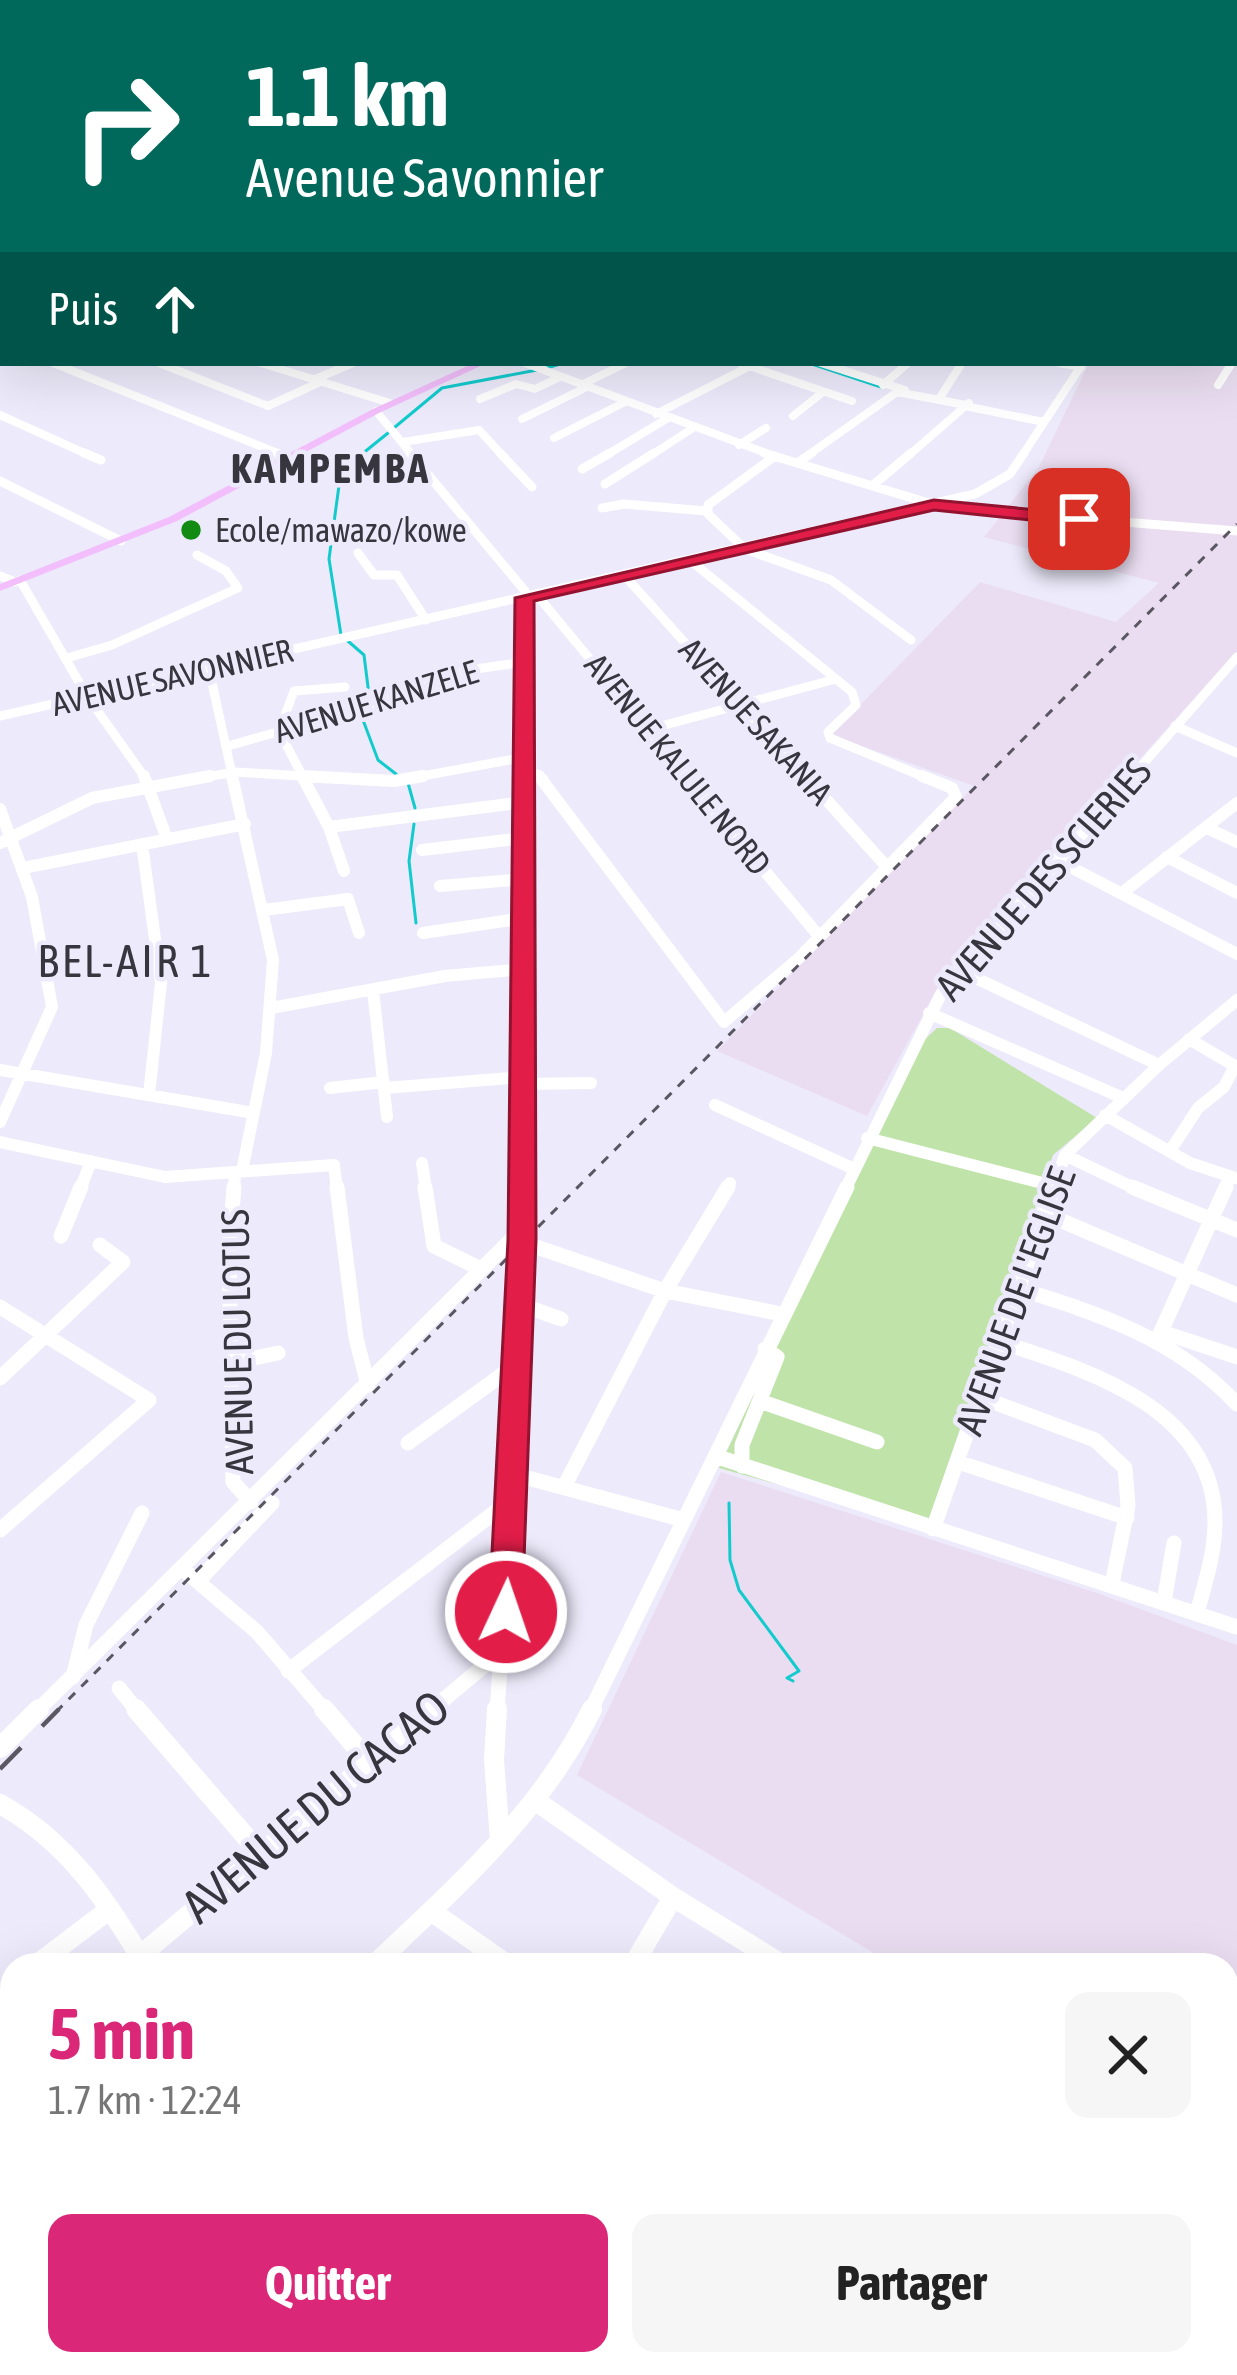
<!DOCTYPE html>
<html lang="fr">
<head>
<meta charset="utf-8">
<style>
  body { margin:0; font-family:"Asap Condensed",sans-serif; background:#f6f6f6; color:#222; height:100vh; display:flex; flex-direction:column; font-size:45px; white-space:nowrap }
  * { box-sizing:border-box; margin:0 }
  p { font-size:39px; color:#767676 }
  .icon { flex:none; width:66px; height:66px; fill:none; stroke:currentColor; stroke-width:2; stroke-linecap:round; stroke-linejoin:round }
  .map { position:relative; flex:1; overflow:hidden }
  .panel { position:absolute; left:0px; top:1953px; width:1239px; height:423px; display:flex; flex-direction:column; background:#fff; border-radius:36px 36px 0 0; box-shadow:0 12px 48px #0002 }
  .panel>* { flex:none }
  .top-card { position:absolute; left:0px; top:0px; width:1239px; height:366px; box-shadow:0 12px 48px #0002; background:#00695c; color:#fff; overflow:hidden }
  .pin { position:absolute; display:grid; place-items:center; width:102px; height:102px; color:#fff; margin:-51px; border-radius:24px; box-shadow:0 6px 18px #0006 }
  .me { position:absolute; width:132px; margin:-66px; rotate:3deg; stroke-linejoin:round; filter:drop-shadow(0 0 9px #0008) }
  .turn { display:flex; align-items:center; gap:42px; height:252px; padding:0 48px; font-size:54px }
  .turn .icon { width:156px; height:156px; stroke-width:2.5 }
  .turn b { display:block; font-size:84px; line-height:102px }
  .then { display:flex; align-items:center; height:114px; padding:0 48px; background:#0003; gap:24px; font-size:45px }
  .round { display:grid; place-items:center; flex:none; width:126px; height:126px; border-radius:24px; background:#f6f6f6 }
  .headline { display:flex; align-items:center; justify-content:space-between; height:204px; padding:0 48px }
  h1 { font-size:72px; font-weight:700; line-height:90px; color:#db2777 }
  .action { display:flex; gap:24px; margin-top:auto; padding:24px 48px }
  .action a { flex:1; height:138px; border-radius:24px; background:#db2777; color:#fff; font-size:48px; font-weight:700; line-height:138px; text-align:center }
  .action a+a { background:#f6f6f6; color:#222 }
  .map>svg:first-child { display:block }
  .industrial { fill:#eaddf1 }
  .green { fill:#bfe3a9 }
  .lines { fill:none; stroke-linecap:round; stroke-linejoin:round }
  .stream { stroke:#13cbcd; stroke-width:3 }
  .minor-far5 { stroke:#fff; stroke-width:6 }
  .minor-far4 { stroke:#fff; stroke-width:8 }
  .minor-far3 { stroke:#fff; stroke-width:9 }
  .minor-far2 { stroke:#fff; stroke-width:12 }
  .minor-far1 { stroke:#fff; stroke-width:15 }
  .minor { stroke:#fff; stroke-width:20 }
  .major { fill:#f2befb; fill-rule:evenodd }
  .highway { stroke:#ea93f8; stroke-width:18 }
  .rail-far1 { stroke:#5a5762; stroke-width:3; stroke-dasharray:9 9; stroke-linecap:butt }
  .rail { stroke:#5a5762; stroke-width:4.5; stroke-dasharray:30 30; stroke-linecap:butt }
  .route { fill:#e11d48; stroke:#92132f; stroke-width:3 }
  .poi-dot { fill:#128b13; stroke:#edeafb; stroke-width:4.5 }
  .labels { text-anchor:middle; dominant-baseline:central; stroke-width:9; stroke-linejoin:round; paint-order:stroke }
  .far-poi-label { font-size:33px; fill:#37353e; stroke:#edeafb; text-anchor:start }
  .far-street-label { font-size:33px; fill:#37353e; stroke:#edeafb }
  .street-label { font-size:39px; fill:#37353e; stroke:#edeafb }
  .far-district-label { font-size:42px; font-weight:bold; letter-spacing:3px; fill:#37353e; stroke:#edeafb }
  .quarter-label { font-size:45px; letter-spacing:3px; fill:#37353e; stroke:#edeafb }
  .near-street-label { font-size:48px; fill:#37353e; stroke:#edeafb }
</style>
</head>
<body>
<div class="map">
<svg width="1237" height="2375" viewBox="0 0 1237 2375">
  <rect width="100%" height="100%" fill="#edeafb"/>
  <path class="industrial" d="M1237 160V651L946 973 867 1116 717 1051 974 786 831 735 980 582 1116 622 1159 583 984 537 1039 467 1089 363H1236Z
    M721 1472 1100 1594 1237 1645V2171L1227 2165V1965H894L577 1775Z"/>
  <path class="green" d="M937 1028H950L1097 1118 1053 1155 927 1526 719 1468 916 1048Z"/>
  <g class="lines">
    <path class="stream" d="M97 3 115 0
      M809 363 881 387
      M547 368 563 363
      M395 427 442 388 537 370
      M364 703 369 695 364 655 341 635 329 559 341 471 388 433
      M360 712 378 760 396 774
      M408 783 415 808
      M414 824 409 861 416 923
      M729 1503 730 1560 739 1590 799 1671 787 1678 793 1681"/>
    <path class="minor-far5" d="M438 0 445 3
      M484 0 492 3
      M506 0 514 3
      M918 0 934 3
      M633 1 678 3
      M48 3 65 0
      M117 3 127 0
      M177 3 194 0
      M247 3 263 0
      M321 3 335 0
      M392 3 407 0
      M734 3 752 1
      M990 3 995 0
      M1167 3 1172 0
      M0 4 19 0"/>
    <path class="minor-far4" d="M53 363 285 456
      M159 363 268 406 318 383
      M261 363 390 403
      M525 363 774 456
      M740 363 852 401
      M821 363 905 390
      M1059 363 1081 367
      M313 380 353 363
      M581 385 626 363
      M883 385 908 363
      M1218 385 1232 363
      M480 399 516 384 535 389 560 377
      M939 399 962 363
      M965 406 1044 422
      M376 411 413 456
      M656 414 750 366
      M0 415 91 456
      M793 416 823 392
      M522 419 587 387
      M554 438 625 402
      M403 442 479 430 503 456
      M739 445 766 428
      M605 456 668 418
      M650 456 693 428
      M807 456 897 392 966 405
      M908 456 969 403
      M1022 456 1083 363"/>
    <path class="minor-far3" d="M84 453 101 460
      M277 453 291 458
      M410 453 525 591 524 779
      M500 453 532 487
      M764 453 945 508 1237 531
      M775 456 708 505V514L745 549 831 580 911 640
      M797 463 812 453
      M582 469 610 453
      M0 481 121 541
      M605 484 654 453
      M872 486 911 453
      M602 508 624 504 706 511
      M1079 519 1081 552
      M358 553 374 575H397L426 620
      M691 561 852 692 856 705 828 732 830 738 929 779
      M0 576 15 582
      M625 576 807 779
      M20 580 87 696 146 779
      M537 595 689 779
      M67 658 112 645 238 588 226 571 197 555
      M209 669 233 779
      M0 716 975 494 1010 474 1024 453
      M1175 726 1237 753
      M650 729 836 679
      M228 746 365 707 455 672 525 662
      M526 768 544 779
      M194 779 235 772 354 779
      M304 779 279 731 294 691 345 687
      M406 779 526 757
      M1130 779 1237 657"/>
    <path class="minor-far2" d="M144 776 167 839
      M232 776 273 960 266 1053 242 1171
      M301 776 394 781 423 776
      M302 776 329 827 344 871
      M539 776 724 1022 799 958 956 797 952 788 922 776
      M686 776 818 935
      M805 776 886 866
      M0 809 32 897 52 1007 0 1122
      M329 827 525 802
      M1207 828 1237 842
      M0 843 92 798 210 776
      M142 844 161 983 149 1095
      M422 850 524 838
      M1167 857 1237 893
      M1055 859 1237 954
      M23 868 245 824
      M440 886 524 879
      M1122 893 1237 803
      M264 910 348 899 359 933
      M423 933 524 918
      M959 970 1159 1065
      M373 990 387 1117
      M271 1008 445 976 524 969
      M929 1013 1123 1098
      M0 1070 254 1113
      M523 1084 591 1083
      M330 1088 384 1082
      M385 1088 523 1077
      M715 1105 852 1168
      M1105 1115 1190 1163 1235 1178
      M867 1138 1050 1185
      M0 1142 165 1177 334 1165 337 1190
      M1170 1151 1198 1108 1224 1087 1235 1066 1189 1039
      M1065 1155 1138 1190
      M422 1163 426 1190
      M80 1190 91 1161
      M234 1190 235 1173
      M522 1190 524 776
      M726 1190 730 1183
      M845 1190 941 994 1133 776
      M1053 1190 1065 1155 1159 1065 1237 1000
      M1224 1190 1230 1177"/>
    <path class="minor-far1" d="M234 1187 229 1248 233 1482 251 1502
      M337 1187 356 1338 368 1385
      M425 1187 434 1246 481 1269
      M1132 1187 1237 1230
      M1043 1213 1237 1295
      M61 1236 81 1187
      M522 1242 665 1291 782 1314
      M1016 1288C1100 1314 1175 1338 1237 1404
      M519 1304 561 1319
      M0 1307 149 1400 0 1530
      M1159 1336 1226 1187
      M1159 1336 1171 1335 1237 1357
      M997 1341C1086 1370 1215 1407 1215 1522 1215 1553 1205 1583 1197 1613
      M231 1363 278 1353
      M0 1378 123 1262 100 1245
      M980 1397 1095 1440 1125 1468 1128 1506 1112 1584
      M760 1401 877 1442
      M408 1443 517 1364
      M715 1456 1237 1627
      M958 1462 1127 1518
      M742 1466V1445L777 1357 765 1349
      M513 1474 684 1520
      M565 1485 665 1291 728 1187
      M933 1529 1054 1187
      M183 1569 257 1632 326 1712
      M201 1578 272 1503
      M1164 1602 1174 1543
      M288 1671 512 1499
      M73 1677 86 1625 142 1513
      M119 1688 138 1712
      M36 1712 522 1229
      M429 1712 504 1649
      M497 1712 513 1474 522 1187
      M590 1712 847 1187"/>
    <path class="minor" d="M136 1709 259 1852
      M324 1709 368 1761
      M497 1709 494 1760 500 1841
      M0 1748 39 1709
      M536 1801 673 1897 783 1965
      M0 1804C67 1841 107 1900 145 1965
      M431 1911 508 1965
      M36 1965 110 1909
      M129 1965 433 1709
      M374 1965C456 1887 541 1813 592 1709
      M633 1965 673 1897
      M0 2078 12 2068
      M1227 2242 1237 2248
      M0 2317 12 2306
      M211 2364 222 2375
      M486 2364 500 2375
      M788 2364 803 2375
      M1089 2364 1105 2375
      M391 2375 397 2364"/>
    <path class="major" d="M1236 29H1237V33H1236Z
      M474 363H487L379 413 177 521 0 591V584L169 517 373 409Z"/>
    <path class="highway" d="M1236 90 1237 89"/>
    <path class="rail-far1" d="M780 0 788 3
      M855 0 863 3
      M56 1712 1237 524"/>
    <path class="rail" d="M0 1769 59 1709"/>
  </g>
  <path class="route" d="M934 500 1079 514 1088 519 1079 525 934 510 534 601 536 1240 522 1612 517 1622 506 1626 494 1622 489 1612 508 1240 515 598Z"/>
  <circle class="poi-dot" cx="191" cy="530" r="12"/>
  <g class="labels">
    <g class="far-poi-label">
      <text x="215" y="530">Ecole/mawazo/kowe</text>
    </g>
    <g class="far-street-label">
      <text transform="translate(172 677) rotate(-13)">AVENUE SAVONNIER</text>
      <text transform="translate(376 701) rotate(-17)">AVENUE KANZELE</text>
      <text transform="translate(756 721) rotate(48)">AVENUE SAKANIA</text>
      <text transform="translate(678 764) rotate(51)">AVENUE KALULE NORD</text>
    </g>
    <g class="street-label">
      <text transform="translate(1043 879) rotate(-49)">AVENUE DES SCIERIES</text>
      <text transform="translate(1015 1301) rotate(-70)">AVENUE DE L'EGLISE</text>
      <text transform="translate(237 1342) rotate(-91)">AVENUE DU LOTUS</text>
    </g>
    <g class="far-district-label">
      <text x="331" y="468">KAMPEMBA</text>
    </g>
    <g class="quarter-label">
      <text x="126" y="961">BEL-AIR 1</text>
    </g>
    <g class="near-street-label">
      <text transform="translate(315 1806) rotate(-40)">AVENUE DU CACAO</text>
    </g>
  </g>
</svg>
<div class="pin" style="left:1079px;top:519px;background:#d93025"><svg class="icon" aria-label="arrive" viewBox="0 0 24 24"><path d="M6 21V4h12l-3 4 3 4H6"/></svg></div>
<svg class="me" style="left:506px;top:1612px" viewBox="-20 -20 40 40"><circle r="17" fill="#e11d48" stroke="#fff" stroke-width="3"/><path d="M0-11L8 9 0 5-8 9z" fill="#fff"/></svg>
<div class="top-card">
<div class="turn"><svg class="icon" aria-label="right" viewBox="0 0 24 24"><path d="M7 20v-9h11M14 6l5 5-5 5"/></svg><div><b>1.1 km</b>Avenue Savonnier</div></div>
<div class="then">Puis<svg class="icon" aria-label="ahead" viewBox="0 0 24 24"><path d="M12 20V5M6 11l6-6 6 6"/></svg></div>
</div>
<section class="panel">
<div class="headline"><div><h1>5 min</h1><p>1.7 km · 12:24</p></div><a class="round"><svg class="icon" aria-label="close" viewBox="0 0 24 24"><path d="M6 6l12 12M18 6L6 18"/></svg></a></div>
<div class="action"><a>Quitter</a><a>Partager</a></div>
</section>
</div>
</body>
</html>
